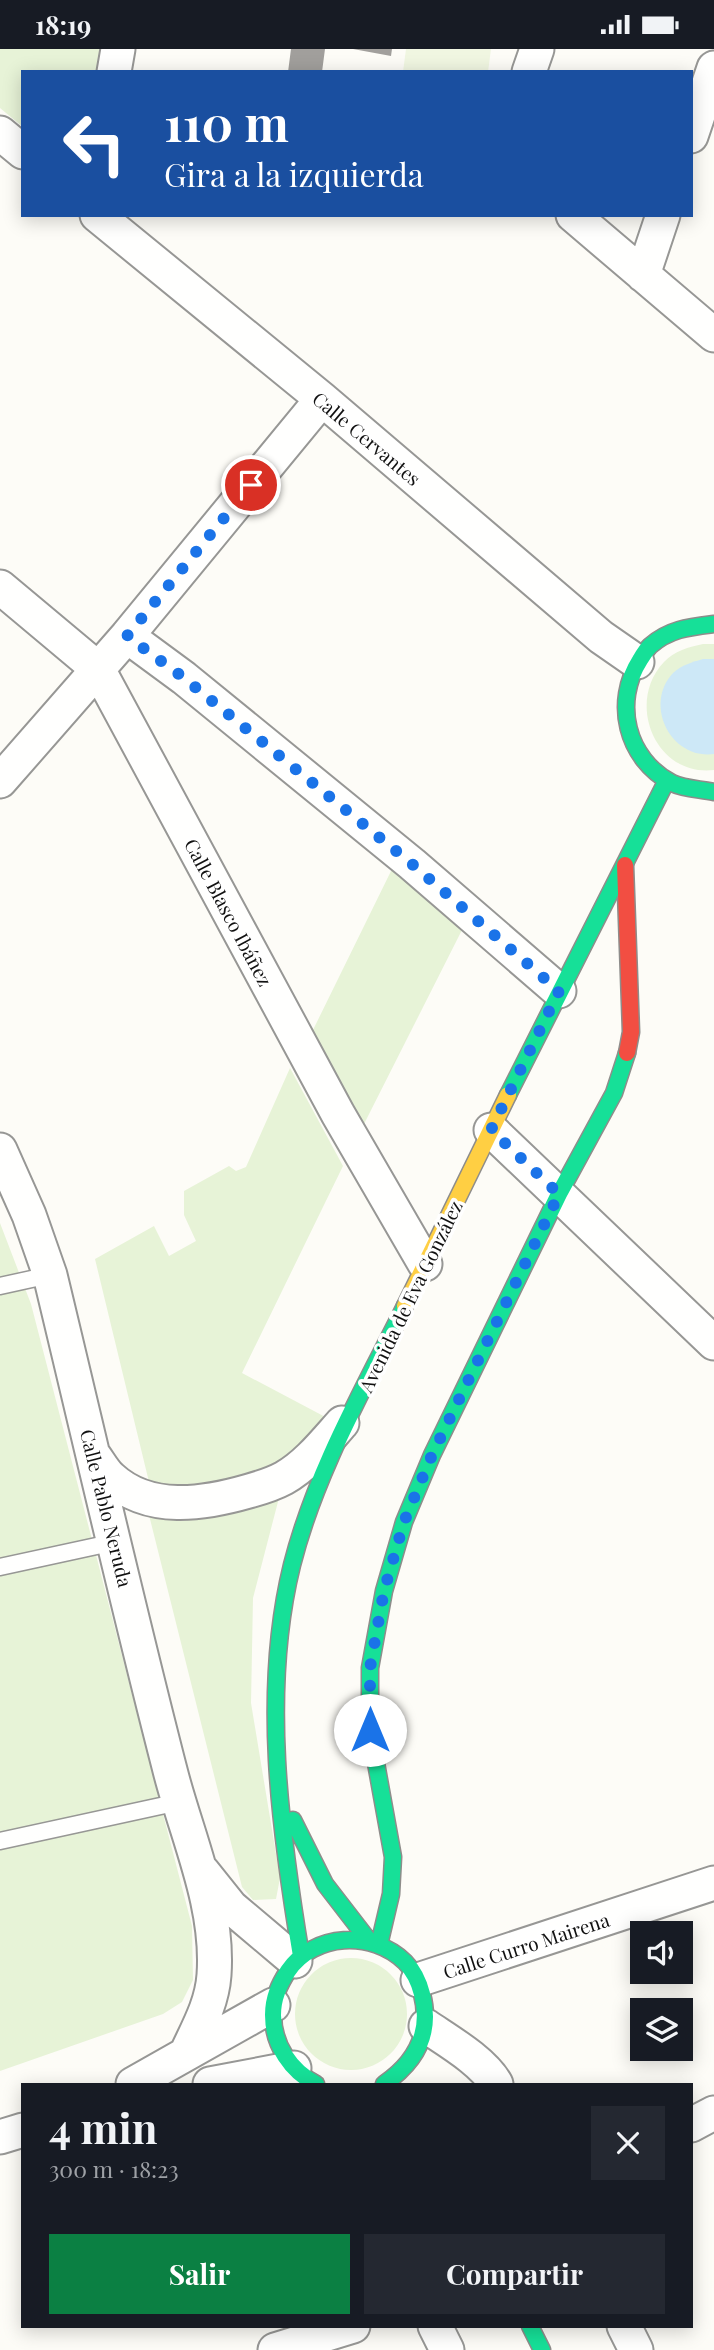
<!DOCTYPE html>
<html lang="es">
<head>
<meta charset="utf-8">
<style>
  body { margin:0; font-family:"Playfair Display",serif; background:#242831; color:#f1f3f6; height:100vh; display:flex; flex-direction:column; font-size:26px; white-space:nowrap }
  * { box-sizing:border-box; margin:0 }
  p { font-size:23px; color:#9ea1a6 }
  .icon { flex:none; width:38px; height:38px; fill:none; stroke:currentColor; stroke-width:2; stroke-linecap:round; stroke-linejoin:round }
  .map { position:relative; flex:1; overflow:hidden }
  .side { position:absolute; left:21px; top:2034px; width:672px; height:245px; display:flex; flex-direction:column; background:#171b24; border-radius:0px; box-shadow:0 4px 18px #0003 }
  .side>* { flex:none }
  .banner { position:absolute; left:21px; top:21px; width:672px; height:147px; border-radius:0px; box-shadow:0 4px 18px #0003; background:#1a4fa0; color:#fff; overflow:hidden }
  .controls { position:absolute; left:630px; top:1872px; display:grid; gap:14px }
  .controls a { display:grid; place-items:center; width:63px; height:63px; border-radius:0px; background:#171b24; box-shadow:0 4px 18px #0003; font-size:35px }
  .pin { position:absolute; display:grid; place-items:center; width:60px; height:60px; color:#fff; margin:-30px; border:4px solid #fff; border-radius:50%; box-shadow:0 2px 7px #0007 }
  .me { position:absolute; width:77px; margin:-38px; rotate:0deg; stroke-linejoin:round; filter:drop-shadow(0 0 5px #0008) }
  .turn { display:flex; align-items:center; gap:24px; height:147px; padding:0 28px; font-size:32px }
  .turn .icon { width:91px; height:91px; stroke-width:2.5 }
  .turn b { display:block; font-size:49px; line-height:60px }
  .round { display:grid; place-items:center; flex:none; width:74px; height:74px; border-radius:0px; background:#242831 }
  .overview { display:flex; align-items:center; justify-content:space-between; height:119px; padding:0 28px }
  h1 { font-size:42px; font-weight:700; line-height:52px }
  .cta { display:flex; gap:14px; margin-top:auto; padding:14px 28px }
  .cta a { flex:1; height:80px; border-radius:0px; background:#0b8043; color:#fff; font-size:28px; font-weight:700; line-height:80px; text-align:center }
  .cta a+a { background:#242831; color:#f1f3f6 }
  .status { display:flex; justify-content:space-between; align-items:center; height:49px; padding:0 35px; background:#171b24; direction:ltr }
  .status svg { height:19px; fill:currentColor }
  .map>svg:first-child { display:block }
  .green { fill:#e7f3d7 }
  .pitch { fill:#f0f6e1 }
  .water { fill:#cde8f7 }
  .building { fill:#a19f9c }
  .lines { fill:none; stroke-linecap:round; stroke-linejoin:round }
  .lane-casing { stroke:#979795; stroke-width:19 }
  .street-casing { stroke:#979795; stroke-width:37 }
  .fast-casing { stroke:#8e8d8b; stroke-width:19 }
  .slow-casing { stroke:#8e8d8b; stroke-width:19 }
  .jam-casing { stroke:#8e8d8b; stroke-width:19 }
  .lane { stroke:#fffffe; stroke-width:16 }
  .street { stroke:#fffffe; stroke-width:33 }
  .fast { stroke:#16e098; stroke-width:16 }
  .slow { stroke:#ffcf43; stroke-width:16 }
  .jam { stroke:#f24e42; stroke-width:16 }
  .route { stroke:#1a73e8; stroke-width:12; stroke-dasharray:0 21.6 }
  .labels { text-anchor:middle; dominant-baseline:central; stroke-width:7; stroke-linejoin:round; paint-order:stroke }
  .street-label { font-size:19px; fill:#111; stroke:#fff }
</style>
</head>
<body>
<div class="status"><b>18:19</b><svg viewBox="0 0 49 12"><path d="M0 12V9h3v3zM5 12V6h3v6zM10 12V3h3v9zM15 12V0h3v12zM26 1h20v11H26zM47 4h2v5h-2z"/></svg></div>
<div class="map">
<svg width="714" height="2301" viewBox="0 0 714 2301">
  <rect width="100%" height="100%" fill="#fdfcf7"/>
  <path class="green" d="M0 0H107L103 23H23V78L0 59Z
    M703 595H714V721C656 728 625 654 664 613 674 602 689 598 703 595Z
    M393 818 464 877 363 1077 312 983Z
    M290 1019 343 1117 242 1324 331 1371 279 1415 254 1425 177 1444 149 1433 95 1210 154 1177 169 1207 196 1192 184 1166V1142L229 1117 236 1122 246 1118Z
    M0 1174 31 1255 192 1877 193 1931 182 1953 163 1965 0 2022Z
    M280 1445 253 1549 251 1654 280 1829 276 1850 253 1851 242 1838 149 1466 182 1472 248 1461Z
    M295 1965a56 56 0 1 1 112 0a56 56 0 1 1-112 0Z"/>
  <path class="pitch" d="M406 0H491L488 23H403Z"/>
  <path class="water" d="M703 610H714V705C671 711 643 656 673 624 682 616 692 613 703 610Z"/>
  <path class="building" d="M291 0H325L322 23H288Z
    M353 0H392L391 7Z"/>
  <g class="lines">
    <g class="lane-casing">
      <path id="lane" d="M0 1237 50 1226
        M0 1518 115 1493
        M0 1792 179 1753"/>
    </g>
    <g class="street-casing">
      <path id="street" d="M114 23 118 0
        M529 23 537 0
        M0 84 23 103
        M691 87 714 19
        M97 166 322 350 601 588 637 613
        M573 166 714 286
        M643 226 663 166
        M0 538 98 620 338 1065 425 1215
        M127 587 184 629 412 815 559 942
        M0 732 127 587 322 350
        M491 1081 714 1294
        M0 1101 29 1166 50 1226C90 1392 128 1559 171 1725 188 1790 219 1857 214 1926 212 1955 198 1979 186 2005
        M95 1408C100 1415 105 1424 111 1429 149 1464 204 1455 249 1442 260 1439 273 1435 284 1429 307 1416 325 1393 342 1374
        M203 1823 231 1858 295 1912
        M418 1931 714 1834
        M426 1977C448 1992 483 2012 496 2035
        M133 2035 273 1956
        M210 2035 294 2019
        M691 2076 714 2064
        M0 2088 23 2081
        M435 2277 447 2301
        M624 2277 636 2301
        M275 2301 353 2277"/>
    </g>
    <g class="fast-casing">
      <path id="fast" d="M714 575C689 578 669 580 650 597 646 601 643 606 640 611 613 653 626 710 672 734 684 740 701 740 714 743
        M508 1046 666 733
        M293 1771 325 1835 369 1892
        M379 1896 391 1845 393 1808 370 1681V1619L384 1542 404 1473 432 1406 559 1145 614 1044 627 1004
        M301 1907C280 1781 261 1641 292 1516 315 1425 363 1341 405 1257
        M316 2035C291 2022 273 1996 273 1966 273 1949 279 1936 288 1922 314 1884 372 1881 405 1913 413 1921 419 1933 422 1945 432 1984 416 2013 384 2035
        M530 2277 542 2301"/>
    </g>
    <g class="slow-casing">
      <path id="slow" d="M405 1257 508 1046"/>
    </g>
    <g class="jam-casing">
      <path id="jam" d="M625 816 631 983 627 1004"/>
    </g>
    <use href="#lane" class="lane"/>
    <use href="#street" class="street"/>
    <use href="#fast" class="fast"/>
    <use href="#slow" class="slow"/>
    <use href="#jam" class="jam"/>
  </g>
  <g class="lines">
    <path class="route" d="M251 436 127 587 184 629 412 815 559 942 491 1081 559 1145 432 1406 404 1473 384 1542 370 1619V1681"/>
  </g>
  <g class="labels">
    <g class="street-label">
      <text transform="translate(367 389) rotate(40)">Calle Cervantes</text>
      <text transform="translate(229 863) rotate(62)">Calle Blasco Ibáñez</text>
      <text transform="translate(410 1247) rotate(-64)">Avenida de Eva González</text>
      <text transform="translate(107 1459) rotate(76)">Calle Pablo Neruda</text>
      <text transform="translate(526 1896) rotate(-18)">Calle Curro Mairena</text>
    </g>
  </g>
</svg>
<div class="controls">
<a><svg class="icon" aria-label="sound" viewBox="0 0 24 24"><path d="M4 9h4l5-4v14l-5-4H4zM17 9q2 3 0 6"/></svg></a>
<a><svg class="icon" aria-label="layers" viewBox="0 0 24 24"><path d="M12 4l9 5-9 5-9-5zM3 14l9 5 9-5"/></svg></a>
</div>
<div class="pin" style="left:251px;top:436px;background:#d93025"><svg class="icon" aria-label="arrive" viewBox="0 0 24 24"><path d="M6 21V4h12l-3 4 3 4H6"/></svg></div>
<svg class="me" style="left:370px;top:1681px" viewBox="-20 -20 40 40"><circle r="19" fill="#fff"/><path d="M0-13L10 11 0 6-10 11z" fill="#1a73e8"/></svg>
<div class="banner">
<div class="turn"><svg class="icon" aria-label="left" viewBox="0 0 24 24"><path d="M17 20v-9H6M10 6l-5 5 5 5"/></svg><div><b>110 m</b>Gira a la izquierda</div></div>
</div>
<section class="side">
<div class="overview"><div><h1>4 min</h1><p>300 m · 18:23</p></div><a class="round"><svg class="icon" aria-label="close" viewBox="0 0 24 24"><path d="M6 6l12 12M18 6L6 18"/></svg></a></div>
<div class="cta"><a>Salir</a><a>Compartir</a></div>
</section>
</div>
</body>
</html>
